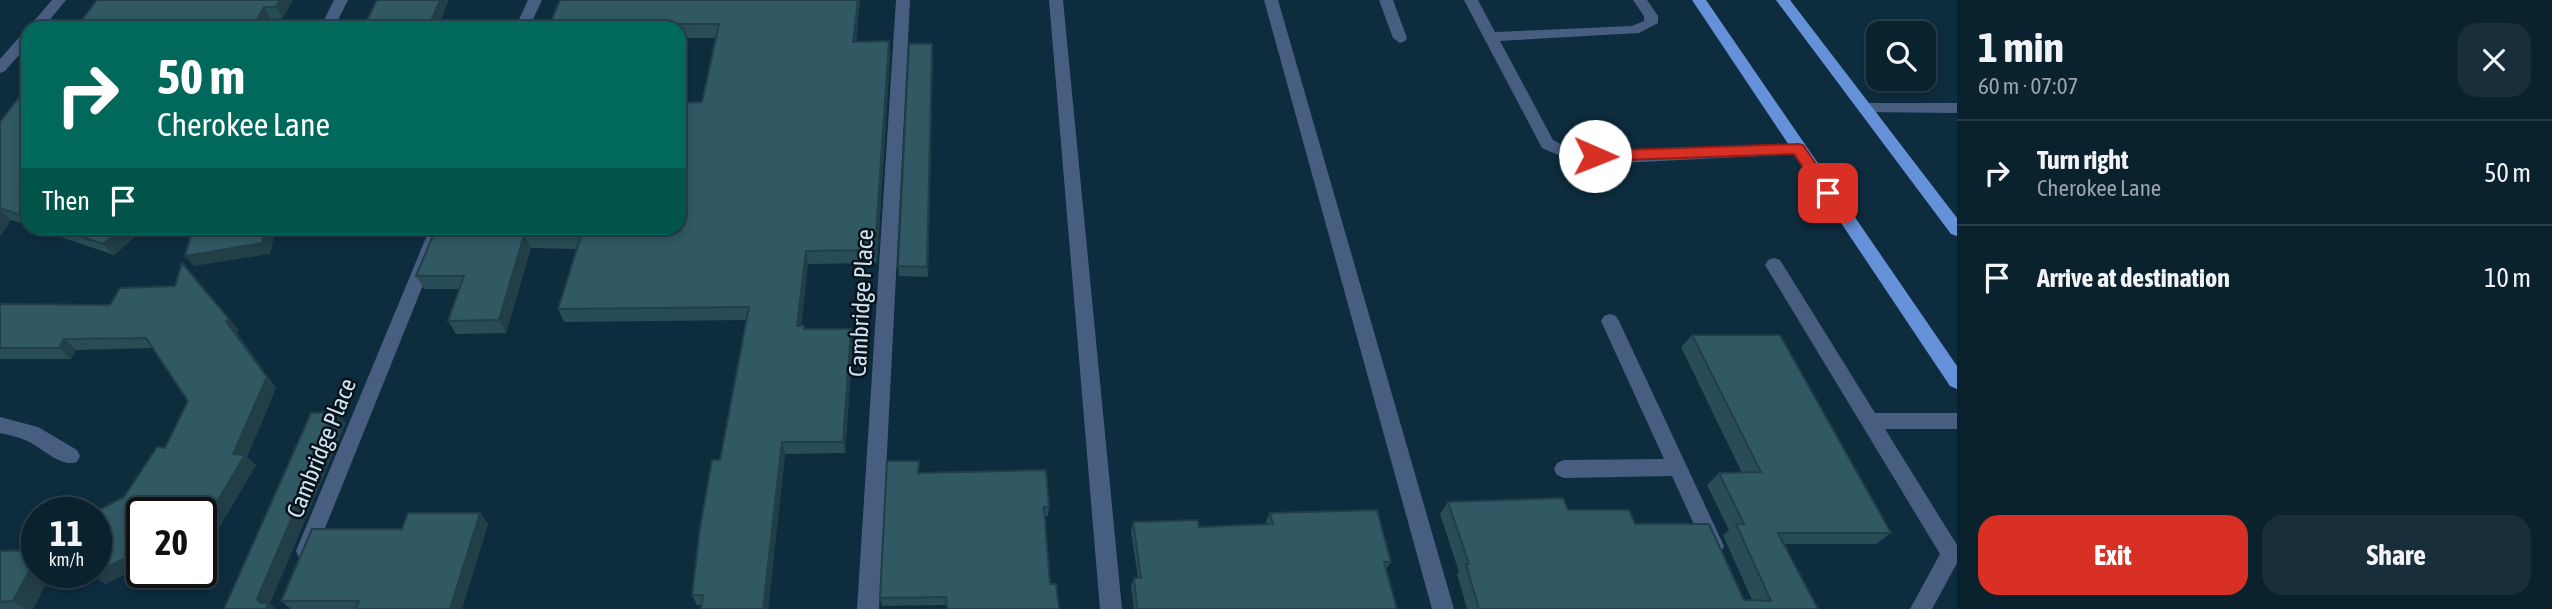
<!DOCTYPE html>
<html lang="en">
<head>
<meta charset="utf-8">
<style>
  body { margin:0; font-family:"Asap Condensed",sans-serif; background:#182e3a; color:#f1f3f6; height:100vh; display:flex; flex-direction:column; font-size:26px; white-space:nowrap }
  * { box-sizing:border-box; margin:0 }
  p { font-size:23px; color:#99a3aa }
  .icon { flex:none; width:38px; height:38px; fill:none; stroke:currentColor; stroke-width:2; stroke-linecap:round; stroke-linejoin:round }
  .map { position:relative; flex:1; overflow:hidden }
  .sheet { display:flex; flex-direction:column; background:#0a212e; width:595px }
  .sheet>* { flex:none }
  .guide { position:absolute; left:21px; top:21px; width:665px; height:214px; border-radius:21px; box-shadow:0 4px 10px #0003,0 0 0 2px #2a3e4a; background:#00695c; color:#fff; overflow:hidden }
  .tools { position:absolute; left:1866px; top:21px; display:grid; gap:14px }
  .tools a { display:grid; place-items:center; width:70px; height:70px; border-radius:14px; background:#0a212e; box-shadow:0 4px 10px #0003,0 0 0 2px #2a3e4a; font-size:35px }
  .speed { position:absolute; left:21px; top:497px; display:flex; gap:14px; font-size:35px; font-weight:700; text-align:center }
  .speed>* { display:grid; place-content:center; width:91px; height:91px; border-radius:50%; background:#0a212e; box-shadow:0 4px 10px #0003,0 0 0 2px #2a3e4a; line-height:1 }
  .speed small { font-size:18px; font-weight:400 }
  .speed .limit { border:4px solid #111; border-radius:10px; background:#fff; color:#111 }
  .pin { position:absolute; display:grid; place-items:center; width:60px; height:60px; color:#fff; margin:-30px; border-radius:14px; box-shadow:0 4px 10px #0006 }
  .me { position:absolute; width:77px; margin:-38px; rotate:91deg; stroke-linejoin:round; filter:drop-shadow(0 0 5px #0008) }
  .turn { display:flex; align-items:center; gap:24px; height:147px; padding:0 21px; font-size:32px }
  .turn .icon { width:91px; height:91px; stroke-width:2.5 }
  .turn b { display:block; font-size:49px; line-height:60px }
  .then { display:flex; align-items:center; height:66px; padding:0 21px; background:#0003; gap:14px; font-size:26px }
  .round { display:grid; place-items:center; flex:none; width:74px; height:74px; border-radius:21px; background:#182e3a }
  .headline { display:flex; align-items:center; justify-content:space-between; height:119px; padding:0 21px }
  h1 { font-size:42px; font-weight:700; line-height:52px }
  .primary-button { display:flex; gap:14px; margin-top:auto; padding:14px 21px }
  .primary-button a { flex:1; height:80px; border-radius:21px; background:#d93025; color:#fff; font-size:28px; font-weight:700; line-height:80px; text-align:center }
  .primary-button a+a { background:#182e3a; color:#f1f3f6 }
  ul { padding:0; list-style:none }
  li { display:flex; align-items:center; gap:21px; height:105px; padding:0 21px; border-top:2px solid #2a3e4a }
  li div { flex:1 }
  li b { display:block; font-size:26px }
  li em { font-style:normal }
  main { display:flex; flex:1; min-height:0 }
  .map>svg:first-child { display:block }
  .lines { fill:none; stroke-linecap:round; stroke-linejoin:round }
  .minor { fill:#485e81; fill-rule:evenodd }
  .major { fill:#6591d9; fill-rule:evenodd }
  .wall { fill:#294d56 }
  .shaded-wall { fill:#223e46 }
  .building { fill:#305964; stroke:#223e46; stroke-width:2 }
  .route { fill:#d93025; stroke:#8d1f18; stroke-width:2 }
  .labels { text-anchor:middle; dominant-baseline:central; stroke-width:5; stroke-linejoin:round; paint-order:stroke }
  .street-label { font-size:24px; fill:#d2e3ef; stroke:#07131b }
</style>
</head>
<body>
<main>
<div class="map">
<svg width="1957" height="609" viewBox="0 0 1957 609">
  <rect width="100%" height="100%" fill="#0d2c3e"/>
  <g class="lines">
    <path class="minor" d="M52 0H66L43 28H28Z
      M334 0H348L334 28H320Z
      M528 0H542L529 28H515Z
      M896 0H910L879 609H857Z
      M1049 0H1063L1122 609H1100Z
      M1264 0H1278L1454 609H1432Z
      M1379 0H1393L1407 38 1405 41 1400 43 1393 38Z
      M1464 0H1478L1495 32 1632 26 1644 21V16L1633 0H1647L1658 16V23L1639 33 1500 41 1553 140 1572 150 1620 151 1798 144 1806 149 1798 154 1620 163 1570 160 1542 148Z
      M28 32V45L5 71 0 73V59L23 33Z
      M1865 103H1957V113L1860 112 1857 108Z
      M430 228H446L313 558 306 561 299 558 296 551Z
      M1774 258 1780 260 1875 413H1957V429H1885L1957 545V563L1932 609H1910L1940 554 1768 270 1765 265 1768 260Z
      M1610 314 1616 316 1619 321 1724 546 1721 553 1714 555 1707 553 1672 476 1564 478 1557 475 1554 469 1557 463 1564 460 1664 459 1601 321 1604 316Z
      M0 417 38 427 77 450 80 456 77 462C60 468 42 447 27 441 19 437 9 435 0 433Z"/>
    <path class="major" d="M1692 0H1706L1957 366V389L1950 386Z
      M1776 0H1790L1957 218V236L1951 234Z"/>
  </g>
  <path class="wall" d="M97 0H293L283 18 271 19 266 28H76Z
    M560 0H860L856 42 889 41 890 55 877 263 808 264 801 326H804L805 329 853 342 845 453 785 454 768 609H701L702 605H697L692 595 720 460 747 320 564 322 558 309 577 249 531 248 506 333 456 334 448 321 459 289H424L416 276 702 102 716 38H679V28H548Z
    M933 54 928 277 899 276 898 266Z
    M28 86V225L11 220 0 236V122Z
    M34 228H145L114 255Z
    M0 304 239 330 236 332 276 388 247 457 256 465 217 531 201 529V513H142V566L105 584 124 497 165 448 188 401 153 348 76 350 71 359H0Z
    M1692 335 1891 533 1876 544H1784L1818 609H1467L1457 574 1459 572 1440 514 1448 502 1568 510 1635 524 1744 600H1752L1723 535 1729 530 1707 485 1719 473H1742L1681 347Z
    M919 473 1049 507 1048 516H1045L946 605 882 606 880 598Z
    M480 513 488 524 462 609H291L281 601 402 529Z
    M1270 513 1391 562 1386 569 1397 609H1134L1131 586 1134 578H1138L1131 531 1133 522 1199 527 1267 524 1266 521Z
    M0 551 52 572 33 609H0Z"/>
  <path class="shaded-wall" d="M280 0H293L283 18 276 7Z
    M440 0H449L438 28H428Z
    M858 0H860L854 55 853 42Z
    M264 7 271 19 266 28H252Z
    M889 41 890 55 877 263 875 250Z
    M932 44 933 54 928 277 927 267Z
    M0 209 11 220 0 236Z
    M122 228H145L114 255 103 244Z
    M266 228H276L270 254 194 266 185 256Z
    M524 235 531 248 506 333 499 320Z
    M806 251 808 264 800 338 797 326Z
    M182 263 239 330 236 332 276 388 247 457 256 465 217 531 205 522 233 454Z
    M851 329 853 342 845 453 843 442Z
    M64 339 76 350 71 359 59 348Z
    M337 412 346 423 270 604 276 609H266L257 599Z
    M782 442 785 454 768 609H763Z
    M480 513 488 524 462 609H450Z
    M142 550V566L105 584 91 575Z
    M37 557V572H52L33 609H26L13 601Z"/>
  <path class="building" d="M97 0H280L276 7H264L252 28H76Z
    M377 0H440L428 28H363Z
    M560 0H858L853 42 889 41 875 250 806 251 797 326H804V329H851L843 442H782L763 609H701L703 595H692L700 528 712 460H720L749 307 558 309 581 236 524 235 499 320 448 321 464 276H416L436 228H679V103L702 102 719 24H603L601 28H548Z
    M909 44H932L927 267 898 266Z
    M28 86V218L0 208V122Z
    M56 228H122L103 244Z
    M193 228H266L262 243 185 256Z
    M182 263 229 319 226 321 267 377 233 454 245 455 205 522 201 521V513H142V550L91 575V572H96V513H93L124 497 157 447 165 448 188 401 146 338 64 339 59 348H0V304L110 305 120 288 175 286Z
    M1692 335H1780L1891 533H1778L1818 609H1479L1466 564H1469L1448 502 1563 498 1568 510H1629L1635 524H1709L1744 600 1771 601 1736 524H1744L1719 473 1761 472Z
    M337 412 257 599 260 603H268L266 609H224L311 413Z
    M887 461H919L918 473 1046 470 1049 507H1044L1050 584H1056L1059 609H947L946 597 880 598Z
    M1377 510 1391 562H1384L1397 609H1137L1134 578H1141L1133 522 1198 520 1199 527 1273 524 1270 513Z
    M408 513H480L450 609H356L359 601H281L312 529H402Z
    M37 550V557L13 601 0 602V551Z"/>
  <path class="route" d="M1798 144 1803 145 1833 189 1835 193 1833 197H1823L1794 154 1595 161 1588 156 1595 151Z"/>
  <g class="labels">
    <g class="street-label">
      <text transform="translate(861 303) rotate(-87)">Cambridge Place</text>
      <text transform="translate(321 448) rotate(-68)">Cambridge Place</text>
    </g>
  </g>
</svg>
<div class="tools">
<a><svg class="icon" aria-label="search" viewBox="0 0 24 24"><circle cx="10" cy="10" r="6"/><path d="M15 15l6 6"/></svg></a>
</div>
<div class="speed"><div>11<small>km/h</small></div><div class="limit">20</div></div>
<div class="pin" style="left:1828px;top:193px;background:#d93025"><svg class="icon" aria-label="arrive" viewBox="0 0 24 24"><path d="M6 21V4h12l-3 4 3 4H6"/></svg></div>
<svg class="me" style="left:1595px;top:156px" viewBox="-20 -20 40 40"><circle r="19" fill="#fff"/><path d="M0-13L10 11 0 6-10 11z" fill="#d93025"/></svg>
<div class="guide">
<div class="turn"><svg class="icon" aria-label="right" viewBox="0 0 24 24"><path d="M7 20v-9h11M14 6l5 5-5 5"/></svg><div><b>50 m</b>Cherokee Lane</div></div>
<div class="then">Then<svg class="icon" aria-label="arrive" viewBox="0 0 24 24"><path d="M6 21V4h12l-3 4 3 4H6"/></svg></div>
</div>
</div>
<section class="sheet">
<div class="headline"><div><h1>1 min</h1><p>60 m · 07:07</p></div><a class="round"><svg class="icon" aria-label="close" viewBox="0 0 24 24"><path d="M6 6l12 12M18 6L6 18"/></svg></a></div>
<ul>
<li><svg class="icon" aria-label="right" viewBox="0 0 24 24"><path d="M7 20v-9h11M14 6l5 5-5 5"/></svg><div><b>Turn right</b><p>Cherokee Lane</p></div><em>50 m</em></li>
<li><svg class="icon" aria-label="arrive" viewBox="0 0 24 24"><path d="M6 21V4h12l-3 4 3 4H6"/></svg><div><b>Arrive at destination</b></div><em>10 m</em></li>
</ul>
<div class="primary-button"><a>Exit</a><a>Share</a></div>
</section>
</main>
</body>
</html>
